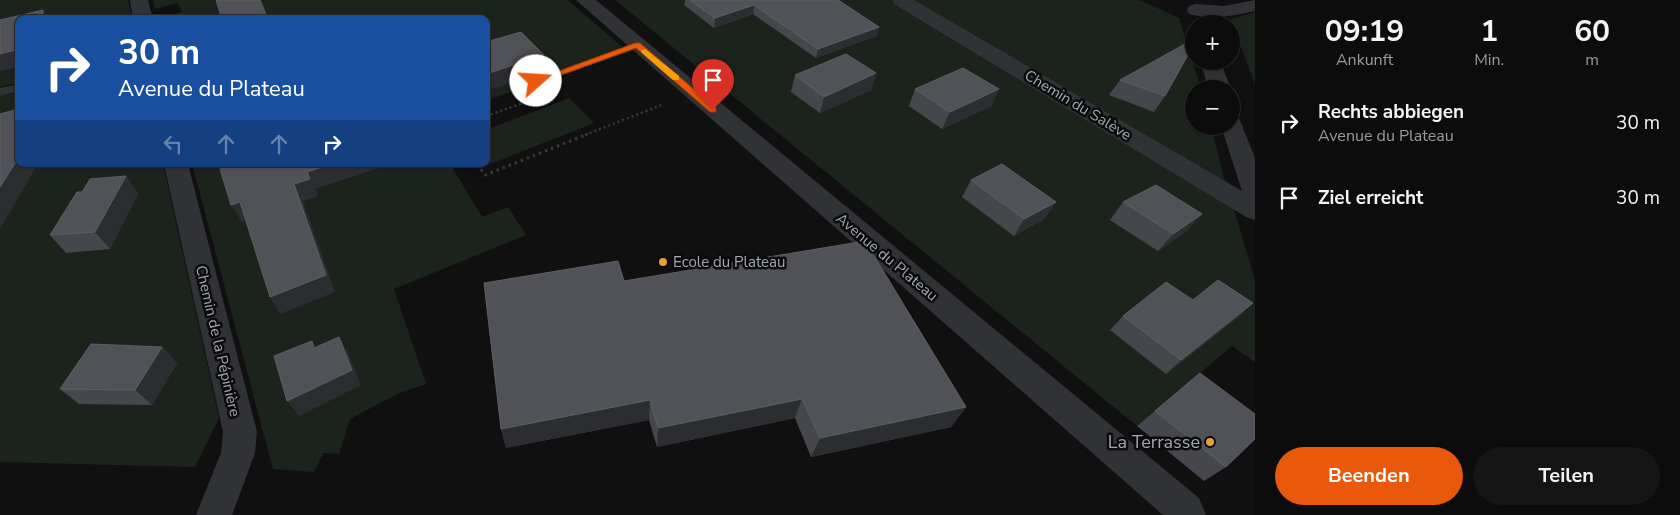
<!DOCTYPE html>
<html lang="de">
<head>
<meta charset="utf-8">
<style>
  body { margin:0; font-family:"Nunito Sans",sans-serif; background:#151516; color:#f1f3f6; height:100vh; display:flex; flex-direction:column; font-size:19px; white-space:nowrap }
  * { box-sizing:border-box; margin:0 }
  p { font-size:16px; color:#9a9b9d }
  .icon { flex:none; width:28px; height:28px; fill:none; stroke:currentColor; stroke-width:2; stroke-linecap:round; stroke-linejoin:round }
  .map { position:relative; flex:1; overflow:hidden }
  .panel { display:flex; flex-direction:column; background:#0c0c0d; width:425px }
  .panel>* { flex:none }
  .hud { position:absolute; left:15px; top:15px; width:475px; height:152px; border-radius:10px; box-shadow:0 1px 4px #0004,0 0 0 1px #2c2c2e; background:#1a4fa0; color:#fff; overflow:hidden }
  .controls { position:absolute; left:1185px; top:15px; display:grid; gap:10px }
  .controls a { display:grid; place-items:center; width:55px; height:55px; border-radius:50%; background:#0c0c0d; box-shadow:0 1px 4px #0004,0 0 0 1px #2c2c2e; font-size:25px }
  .pin { position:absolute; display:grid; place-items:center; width:42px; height:42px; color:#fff; margin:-51px -21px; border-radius:50% 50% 50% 0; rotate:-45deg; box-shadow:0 0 5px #0007 }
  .pin .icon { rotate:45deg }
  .me { position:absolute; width:55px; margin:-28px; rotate:71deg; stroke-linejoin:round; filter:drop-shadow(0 0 4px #0008) }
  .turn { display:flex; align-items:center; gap:18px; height:105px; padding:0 20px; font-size:22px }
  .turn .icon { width:65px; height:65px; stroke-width:2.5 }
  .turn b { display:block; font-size:35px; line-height:42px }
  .lanes { display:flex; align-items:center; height:48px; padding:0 20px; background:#0003; justify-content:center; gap:25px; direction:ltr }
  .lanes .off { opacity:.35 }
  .eta { display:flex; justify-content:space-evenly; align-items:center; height:85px; text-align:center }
  .eta b { font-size:30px; font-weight:700; line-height:35px }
  .primary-button { display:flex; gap:10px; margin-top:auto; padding:10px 20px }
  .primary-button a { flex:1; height:58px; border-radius:30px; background:#ea580c; color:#fff; font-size:20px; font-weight:700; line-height:58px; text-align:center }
  .primary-button a+a { background:#151516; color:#f1f3f6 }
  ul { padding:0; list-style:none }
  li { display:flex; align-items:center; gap:15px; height:75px; padding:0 20px }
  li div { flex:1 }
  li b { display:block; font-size:19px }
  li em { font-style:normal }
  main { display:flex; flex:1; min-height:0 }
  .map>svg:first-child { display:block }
  .green { fill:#1c231d }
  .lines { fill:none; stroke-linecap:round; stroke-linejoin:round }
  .path-far1 { stroke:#37393d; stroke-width:2.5; stroke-dasharray:2 3; stroke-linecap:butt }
  .path { stroke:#37393d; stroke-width:3; stroke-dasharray:2.5 4; stroke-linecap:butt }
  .lane { fill:#313236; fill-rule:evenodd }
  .street { fill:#313236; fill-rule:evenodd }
  .wall { fill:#46474c }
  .shaded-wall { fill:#2c2d30 }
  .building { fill:#505257; stroke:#5d5f65 }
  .route { fill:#ea580c; stroke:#983908 }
  .slow { fill:#f59e0b }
  .poi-dot { fill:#e6a033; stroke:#0b0b0c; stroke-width:2 }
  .labels { text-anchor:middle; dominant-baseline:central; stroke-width:5; stroke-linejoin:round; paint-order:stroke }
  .street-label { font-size:15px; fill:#a2a7b1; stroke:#0b0b0c }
  .poi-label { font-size:15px; fill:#a2a7b1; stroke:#0b0b0c; text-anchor:start }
  .near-poi-label { font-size:18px; fill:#a2a7b1; stroke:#0b0b0c; text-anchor:end }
</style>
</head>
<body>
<main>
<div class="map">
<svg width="1255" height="515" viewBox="0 0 1255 515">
  <rect width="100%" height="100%" fill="#101011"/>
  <path class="green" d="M0 0H128L132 19H19V82L0 87Z
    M153 0H568L622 47 535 78 538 82 486 101V19H160L182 12 178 3 155 9Z
    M615 0H892L1233 206 1255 280V362L1232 346 1137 426Z
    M910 0H1140L1179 18 1201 89H1194V126H1211L1226 186Z
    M1255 12V85L1231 19Z
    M19 92V164H163L219 418 195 467 0 462V96Z
    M569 98 594 123 488 165 486 162V130Z
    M192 164H450L482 217 508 207 526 235 394 289 426 384 397 394 350 419 339 454 323 453 314 472 273 469Z"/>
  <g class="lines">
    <path class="path-far1" d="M486 116 526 102
      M585 135 664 104"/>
    <path class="path" d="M477 164 485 175 588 134"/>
    <path class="lane" d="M638 42 643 45 642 47 540 83H532L530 81 532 79Z
      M19 84V91L0 96V88Z"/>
    <path class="street" d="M130 0H148L153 19H133Z
      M576 0H596L1199 498 1206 515H1163Z
      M892 0H914L1242 191 1221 126H1231V116L1239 118 1255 158V220L1246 217 894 4Z
      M1255 0V11C1233 16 1212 20 1189 14L1187 10 1189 6 1196 4 1224 6Z
      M1200 61H1220L1231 89H1209Z
      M164 164H188L257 432 255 453 232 515H196L221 453 223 432Z"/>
  </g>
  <path class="wall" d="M685 0H838L879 27 876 36 816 58 753 14 714 28 684 5Z
    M876 73 871 90 820 113 791 92 795 75Z
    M1120 80 1165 96 1154 112 1109 95Z
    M915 89H999L991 106 942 129 909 106Z
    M126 176 138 194 110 249 66 253 50 235 82 192Z
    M971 180 1056 202 1044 219 1014 236 962 197Z
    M1123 202 1187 231 1158 251 1110 220Z
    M624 281 966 407 951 427 811 457 795 418 657 447 649 420 506 448 501 429Z
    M1193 300 1253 303 1237 318 1166 374 1110 330 1123 316Z
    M162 347 177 363 152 405 79 404 60 389Z
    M1200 373 1226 467 1204 481 1137 426Z"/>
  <path class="shaded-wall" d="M754 5 753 14 714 28 715 18Z
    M43 10 49 19H43Z
    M879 27 876 36 816 58 818 49Z
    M19 49V67L0 71V54Z
    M544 55 546 71 486 91V74Z
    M876 73 871 90 820 113 824 97Z
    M999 89 991 106 942 129 950 112Z
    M19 157V164H38L0 229V187Z
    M332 164H391L315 189 318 196 303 201 335 292 280 314 270 297 294 184 307 172Z
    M126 176 138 194 110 249 95 232Z
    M240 202 250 219 242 222 231 205Z
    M1056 202 1044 219 1014 236 1024 219Z
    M1202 214 1187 231 1158 251 1173 234Z
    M1253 303 1237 318 1166 374 1181 360Z
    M339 337 348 353 361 385 299 416 287 401Z
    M162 347 177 363 152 405 135 390Z
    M802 399 795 418 657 447 658 428Z
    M650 400 649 420 506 448 501 429Z
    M966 407 951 427 811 457 820 438Z"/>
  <path class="building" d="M216 0H260L268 19H222Z
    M690 0H838L879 27 818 49 754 5 715 18Z
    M43 10V19H19V49L0 54V20Z
    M521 32 544 55 486 74V42Z
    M1194 39V44L1165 96 1120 80Z
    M846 54 876 73 824 97 795 75Z
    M963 68 999 89 950 112 915 89Z
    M19 109V157L0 187V114Z
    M237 164H332L307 172 310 179 294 184 326 275 270 297 240 202 231 205 220 169Z
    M1002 164 1056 202 1024 219 971 180Z
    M126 176 95 232 50 235 77 192H82L90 179Z
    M1156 185 1202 214 1173 234 1123 202Z
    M865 241 966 407 820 438 802 399 658 428 650 400 501 429 484 283 618 261 624 281Z
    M1218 280 1253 303 1181 360 1123 316 1166 282 1193 300Z
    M339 337 352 370 287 401 274 356 312 341 314 348Z
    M91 344 162 347 135 390 60 389Z
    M1200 373 1255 414V439L1226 467 1155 411Z"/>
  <path class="route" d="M635 43H640L716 108V112H710L636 48 539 83H533L532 81Z"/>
  <path class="slow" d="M645 49 679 76V80H673L642 53 641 51Z"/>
  <g class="poi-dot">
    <circle cx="663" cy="262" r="5"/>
    <circle cx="1210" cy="442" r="5"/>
  </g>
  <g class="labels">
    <g class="street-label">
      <text transform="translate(1078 105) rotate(31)">Chemin du Salève</text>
      <text transform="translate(887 257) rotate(40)">Avenue du Plateau</text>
      <text transform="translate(218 341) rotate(77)">Chemin de la Pépinière</text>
    </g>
    <g class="poi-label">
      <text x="673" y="262">Ecole du Plateau</text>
    </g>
    <g class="near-poi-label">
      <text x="1200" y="442">La Terrasse</text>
    </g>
  </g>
</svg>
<div class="controls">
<a>+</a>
<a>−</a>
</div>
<div class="pin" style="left:713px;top:110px;background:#d93025"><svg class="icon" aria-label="arrive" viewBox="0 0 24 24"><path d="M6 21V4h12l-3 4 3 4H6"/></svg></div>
<svg class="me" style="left:536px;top:81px" viewBox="-20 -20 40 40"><circle r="19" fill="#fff"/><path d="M0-13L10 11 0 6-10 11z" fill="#ea580c"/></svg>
<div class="hud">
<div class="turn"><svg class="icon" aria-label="right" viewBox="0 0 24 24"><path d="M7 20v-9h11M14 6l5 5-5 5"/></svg><div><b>30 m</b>Avenue du Plateau</div></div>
<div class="lanes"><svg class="icon off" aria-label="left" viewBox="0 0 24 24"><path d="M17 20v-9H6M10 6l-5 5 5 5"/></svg><svg class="icon off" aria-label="ahead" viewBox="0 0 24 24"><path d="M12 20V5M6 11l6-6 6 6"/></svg><svg class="icon off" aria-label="ahead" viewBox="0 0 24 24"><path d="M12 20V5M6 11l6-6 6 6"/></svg><svg class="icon" aria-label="right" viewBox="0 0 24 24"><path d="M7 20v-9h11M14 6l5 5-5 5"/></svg></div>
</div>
</div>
<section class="panel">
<div class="eta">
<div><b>09:19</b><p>Ankunft</p></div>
<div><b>1</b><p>Min.</p></div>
<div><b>60</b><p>m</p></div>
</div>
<ul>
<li><svg class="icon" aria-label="right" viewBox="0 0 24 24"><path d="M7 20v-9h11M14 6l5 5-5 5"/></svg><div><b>Rechts abbiegen</b><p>Avenue du Plateau</p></div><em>30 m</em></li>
<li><svg class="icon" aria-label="arrive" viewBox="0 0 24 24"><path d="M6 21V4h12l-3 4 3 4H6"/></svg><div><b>Ziel erreicht</b></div><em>30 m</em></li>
</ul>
<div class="primary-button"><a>Beenden</a><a>Teilen</a></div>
</section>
</main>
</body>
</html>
